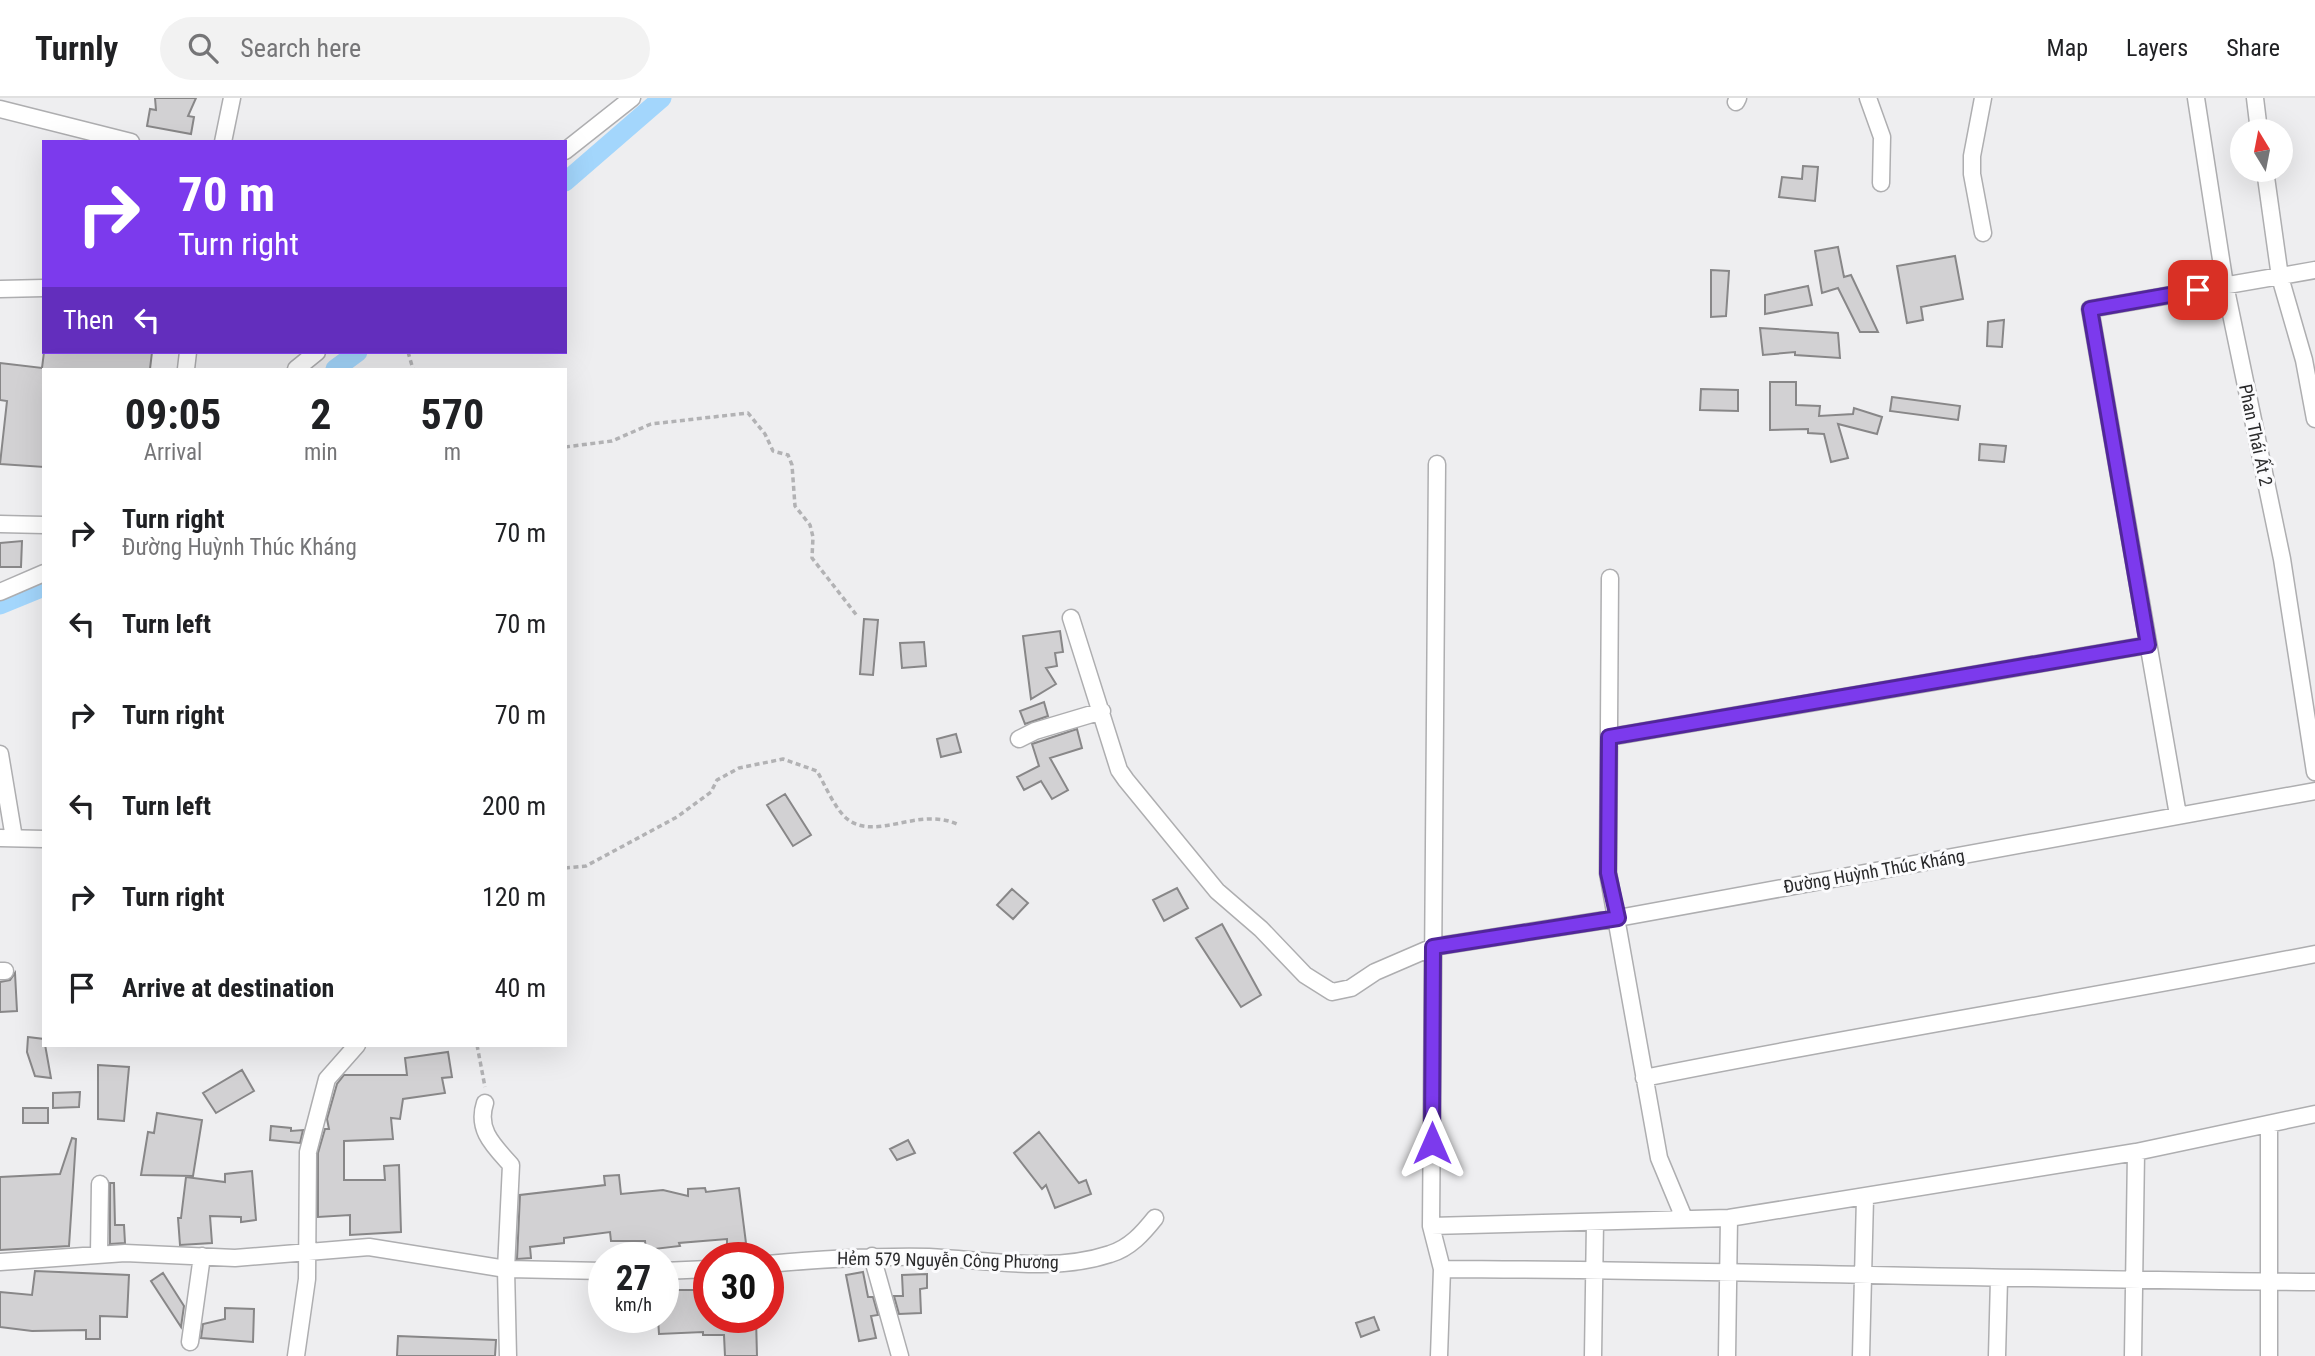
<!DOCTYPE html>
<html lang="en">
<head>
<meta charset="utf-8">
<style>
  body { margin:0; font-family:"Roboto Condensed",sans-serif; background:#f2f2f2; color:#202124; height:100vh; display:flex; flex-direction:column; font-size:26px; white-space:nowrap }
  * { box-sizing:border-box; margin:0 }
  p { font-size:23px; color:#757577 }
  .icon { flex:none; width:38px; height:38px; fill:none; stroke:currentColor; stroke-width:2; stroke-linecap:round; stroke-linejoin:round }
  .map { position:relative; flex:1; overflow:hidden }
  .drawer { position:absolute; left:42px; top:270px; width:525px; height:679px; display:flex; flex-direction:column; background:#fff; border-radius:0px; box-shadow:0 7px 28px #0002 }
  .drawer>* { flex:none }
  .hud { position:absolute; left:42px; top:42px; width:525px; height:214px; border-radius:0px; box-shadow:0 7px 28px #0002; background:#7c3aed; color:#fff; overflow:hidden }
  .needle { width:46px; rotate:350deg }
  .controls { position:absolute; left:2230px; top:21px; display:grid; gap:14px }
  .controls a { display:grid; place-items:center; width:63px; height:63px; border-radius:50%; background:#fff; box-shadow:0 7px 28px #0002; font-size:35px }
  .speed { position:absolute; left:588px; top:1144px; display:flex; gap:14px; font-size:35px; font-weight:700; text-align:center }
  .speed>* { display:grid; place-content:center; width:91px; height:91px; border-radius:50%; background:#fff; box-shadow:0 7px 28px #0002; line-height:1 }
  .speed small { font-size:18px; font-weight:400 }
  .speed .limit { border:10px solid #d22; background:#fff; color:#111 }
  .pin { position:absolute; display:grid; place-items:center; width:60px; height:60px; color:#fff; margin:-30px; border-radius:14px; box-shadow:0 4px 10px #0006 }
  .me { position:absolute; width:77px; margin:-38px; rotate:0deg; stroke-linejoin:round; filter:drop-shadow(0 0 5px #0008) }
  .turn { display:flex; align-items:center; gap:24px; height:147px; padding:0 21px; font-size:32px }
  .turn .icon { width:91px; height:91px; stroke-width:2.5 }
  .turn b { display:block; font-size:49px; line-height:60px }
  .then { display:flex; align-items:center; height:66px; padding:0 21px; background:#0003; gap:14px; font-size:26px }
  .eta { display:flex; justify-content:space-evenly; align-items:center; height:119px; text-align:center }
  .eta b { font-size:42px; font-weight:700; line-height:49px }
  ul { padding:0; list-style:none }
  li { display:flex; align-items:center; gap:21px; height:91px; padding:0 21px }
  li div { flex:1 }
  li b { display:block; font-size:26px }
  li em { font-style:normal }
  header { display:flex; align-items:center; gap:42px; box-sizing:border-box; height:98px; padding:0 35px; background:#fff; border-bottom:2px solid #e0e0e0 }
  header strong { font-size:33px }
  nav { display:flex; gap:38px; margin-inline-start:auto; font-size:24px }
  .search { width:490px; height:63px; background:#f2f2f2; display:flex; align-items:center; gap:18px; box-sizing:border-box; padding:0 24px; border-radius:38px; color:#757577; font-size:26px }
  .map>svg:first-child { display:block }
  .lines { fill:none; stroke-linecap:round; stroke-linejoin:round }
  .canal { stroke:#a3d6fc; stroke-width:19 }
  .building { fill:#d2d1d3; stroke:#888788; stroke-width:2 }
  .minor-casing { stroke:#aeaeb0; stroke-width:19 }
  .path { stroke:#b2b2b4; stroke-width:3.5; stroke-dasharray:5 3.5; stroke-linecap:butt }
  .minor { stroke:#fff; stroke-width:16 }
  .route-casing { stroke:#51269a; stroke-width:18 }
  .route { stroke:#7c3aed; stroke-width:12 }
  .labels { text-anchor:middle; dominant-baseline:central; stroke-width:6; stroke-linejoin:round; paint-order:stroke }
  .street-label { font-size:18px; fill:#2a2a2b; stroke:#fbfbfd }
</style>
</head>
<body>
<header>
<strong>Turnly</strong>
<div class="search"><svg class="icon" aria-label="search" viewBox="0 0 24 24"><circle cx="10" cy="10" r="6"/><path d="M15 15l6 6"/></svg>Search here</div>
<nav><a>Map</a><a>Layers</a><a>Share</a></nav>
</header>
<div class="map">
<svg width="2315" height="1258" viewBox="0 0 2315 1258">
  <rect width="100%" height="100%" fill="#eeeef0"/>
  <g class="lines">
    <path class="canal" d="M565 84 662 0
      M335 271 358 254
      M0 507 44 489"/>
  </g>
  <path class="building" d="M155 0H196L188 18 194 19 191 36 147 28 150 11 156 12Z
    M1803 68 1818 69 1815 103 1779 99 1782 79 1802 81Z
    M1838 149 1844 179 1851 177 1878 234H1860L1838 190 1822 195 1815 153Z
    M1955 158 1963 201 1921 209 1923 222 1907 225 1897 168Z
    M1711 172 1729 173 1726 218 1711 219Z
    M1808 188 1812 207 1765 216V197Z
    M2004 222 2002 249 1987 248 1988 224Z
    M1760 230 1838 235 1840 260 1795 257V254L1763 257Z
    M44 254H152L150 271H44V369L0 366 7 303 0 302V265L42 270Z
    M1770 284H1796V307L1820 308 1819 318 1853 316 1854 310 1882 319 1877 336 1838 326 1848 360 1831 364 1824 336 1808 335V331L1770 332Z
    M1701 291 1738 292V313L1700 312Z
    M1892 299 1960 308 1958 322 1890 313Z
    M1980 346 2006 348 2004 364 1979 362Z
    M22 443 21 469H0V445Z
    M864 521 878 522 873 577 860 576Z
    M1060 533 1063 554 1055 555 1057 568 1046 570 1056 586 1031 601 1023 538Z
    M924 544 926 568 902 570 900 545Z
    M1044 604 1048 618 1025 626 1020 613Z
    M1077 631 1082 650 1050 660 1068 692 1052 701 1041 683 1024 692 1017 679 1039 668 1032 646Z
    M956 636 961 654 941 659 937 641Z
    M785 696 811 737 793 748 767 707Z
    M1177 790 1188 810 1164 823 1153 802Z
    M1012 791 1028 805 1013 821 997 807Z
    M1222 826 1261 897 1241 909 1196 840Z
    M15 875 17 913 0 914V884L10 882Z
    M28 939 44 941 51 980 35 978 27 954Z
    M448 954 452 979 442 980 445 995 403 1001 400 1021 391 1020 393 1041 344 1043V1082H385L384 1068 399 1067 401 1134 350 1137V1117L318 1119V1055L325 1031H329L327 1021 337 986 344 977H407L405 960Z
    M98 967 129 969 124 1023 98 1021Z
    M242 972 254 993 216 1015 203 995Z
    M80 994 79 1009 53 1010V995Z
    M23 1010H48V1025H23Z
    M157 1015 202 1022 193 1078 141 1077 148 1034 154 1035Z
    M271 1028 291 1030V1033L303 1032 300 1045 270 1042Z
    M1039 1034 1079 1085 1086 1082 1091 1096 1055 1110 1046 1087 1042 1091 1014 1055Z
    M72 1040 76 1041 69 1148 0 1152V1079L60 1076Z
    M908 1042 915 1055 897 1062 890 1051Z
    M252 1073 256 1122 241 1124V1119L210 1118 212 1145 180 1147 178 1120H181L186 1079 225 1084V1076Z
    M619 1077 621 1096 663 1092 688 1098V1091L705 1090 706 1094 739 1090 746 1145 727 1147V1141L679 1145 680 1148 646 1152 645 1143H611L610 1134 564 1140V1145L530 1149 531 1160 517 1161 520 1097 605 1087 604 1078Z
    M110 1085H114L115 1127H124L125 1145 110 1146Z
    M35 1173 129 1177 127 1219 100 1218V1241H86V1232L32 1233 0 1229V1194L32 1197Z
    M863 1174 868 1199H873L878 1217 871 1218 876 1240 859 1243 846 1177Z
    M163 1175 184 1208 181 1229 151 1183Z
    M927 1176V1190L920 1191 921 1215 899 1216 894 1198H903L902 1177Z
    M663 1192H709V1220H756L757 1258H725L724 1237H703V1234L659 1236 658 1220H663Z
    M225 1210 254 1211 253 1244 201 1240 203 1226 225 1221Z
    M1374 1219 1379 1232 1361 1239 1356 1225Z
    M398 1238 496 1242 495 1258H397Z"/>
  <g class="lines">
    <g class="minor-casing">
      <path id="minor" d="M1868 0 1882 39 1881 85
        M2196 0 2225 187 2282 461 2315 674
        M2255 0 2259 33
        M1736 4 1738 0
        M0 11 131 44
        M223 44 232 0
        M565 53 632 0
        M2265 72 2280 179 2304 262 2315 321
        M1983 135 1972 76V58L1983 0
        M0 191 44 190
        M186 271 188 254
        M296 271 317 254
        M1437 366 1431 1128 1442 1171 1439 1258
        M0 426 44 427
        M1610 480 1608 775 1659 1060 1684 1120
        M0 494 44 475
        M1071 520 1119 672 1126 682 1217 793 1261 831 1305 877 1332 894 1351 890 1375 874 1433 849 1618 820 2315 693
        M1610 639 2148 547
        M1019 641 1035 633 1102 613
        M0 656 14 740
        M2178 717 2090 211 2315 172
        M0 740 44 741
        M0 873H5
        M1644 980C1867 935 2092 900 2315 856
        M485 1005C476 1032 494 1048 511 1067L506 1171 508 1258
        M2269 1029V1258
        M1431 1128 1729 1120 2136 1054 2315 1016
        M99 1156 100 1086
        M872 1158 900 1258
        M0 1164 125 1155 235 1160 369 1149 506 1171 604 1173
        M768 1166C822 1161 875 1158 929 1159 988 1162 1053 1175 1110 1156 1130 1150 1143 1135 1155 1120
        M1442 1171C1733 1172 2024 1182 2315 1184
        M663 1173 709 1171
        M190 1244 202 1158
        M296 1258 307 1181 308 1054 327 981 357 947
        M1593 1258 1595 1124
        M1727 1258 1729 1120
        M1861 1258 1865 1100
        M1997 1258 1999 1181
        M2133 1258 2136 1054"/>
    </g>
    <path class="path" d="M408 254 413 271
      M565 349 612 343 651 326 748 315 765 336 773 353 788 357 792 367 795 408 810 427 813 439 812 460 858 519
      M565 770 586 768 677 719 711 694 717 682 739 670 783 661 817 673C825 687 834 709 846 720 875 745 919 707 959 727
      M477 947 485 989"/>
    <use href="#minor" class="minor"/>
  </g>
  <g class="lines">
    <g class="route-casing">
      <path id="route" d="M1432 1045 1433 849 1618 820 1608 775 1609 639 2148 547 2090 211 2198 192"/>
    </g>
    <use href="#route" class="route"/>
  </g>
  <g class="labels">
    <g class="street-label">
      <text transform="translate(2256 337) rotate(78)">Phan Thái Ất 2</text>
      <text transform="translate(1874 773) rotate(-10)">Đường Huỳnh Thúc Kháng</text>
      <text transform="translate(948 1162) rotate(1)">Hẻm 579 Nguyễn Công Phương</text>
    </g>
  </g>
</svg>
<div class="controls">
<a><svg class="needle" viewBox="-14 -14 28 28"><path d="M0-13l5 13h-10z" fill="#e53935"/><path d="M0 13l5-13h-10z" fill="#757577"/></svg></a>
</div>
<div class="speed"><div>27<small>km/h</small></div><div class="limit">30</div></div>
<div class="pin" style="left:2198px;top:192px;background:#d93025"><svg class="icon" aria-label="arrive" viewBox="0 0 24 24"><path d="M6 21V4h12l-3 4 3 4H6"/></svg></div>
<svg class="me" style="left:1432px;top:1045px" viewBox="-20 -20 40 40"><path d="M0-17L14 15 0 8-14 15z" fill="#7c3aed" stroke="#fff" stroke-width="4"/></svg>
<div class="hud">
<div class="turn"><svg class="icon" aria-label="right" viewBox="0 0 24 24"><path d="M7 20v-9h11M14 6l5 5-5 5"/></svg><div><b>70 m</b>Turn right</div></div>
<div class="then">Then<svg class="icon" aria-label="left" viewBox="0 0 24 24"><path d="M17 20v-9H6M10 6l-5 5 5 5"/></svg></div>
</div>
<section class="drawer">
<div class="eta">
<div><b>09:05</b><p>Arrival</p></div>
<div><b>2</b><p>min</p></div>
<div><b>570</b><p>m</p></div>
</div>
<ul>
<li><svg class="icon" aria-label="right" viewBox="0 0 24 24"><path d="M7 20v-9h11M14 6l5 5-5 5"/></svg><div><b>Turn right</b><p>Đường Huỳnh Thúc Kháng</p></div><em>70 m</em></li>
<li><svg class="icon" aria-label="left" viewBox="0 0 24 24"><path d="M17 20v-9H6M10 6l-5 5 5 5"/></svg><div><b>Turn left</b></div><em>70 m</em></li>
<li><svg class="icon" aria-label="right" viewBox="0 0 24 24"><path d="M7 20v-9h11M14 6l5 5-5 5"/></svg><div><b>Turn right</b></div><em>70 m</em></li>
<li><svg class="icon" aria-label="left" viewBox="0 0 24 24"><path d="M17 20v-9H6M10 6l-5 5 5 5"/></svg><div><b>Turn left</b></div><em>200 m</em></li>
<li><svg class="icon" aria-label="right" viewBox="0 0 24 24"><path d="M7 20v-9h11M14 6l5 5-5 5"/></svg><div><b>Turn right</b></div><em>120 m</em></li>
<li><svg class="icon" aria-label="arrive" viewBox="0 0 24 24"><path d="M6 21V4h12l-3 4 3 4H6"/></svg><div><b>Arrive at destination</b></div><em>40 m</em></li>
</ul>
</section>
</div>
</body>
</html>
